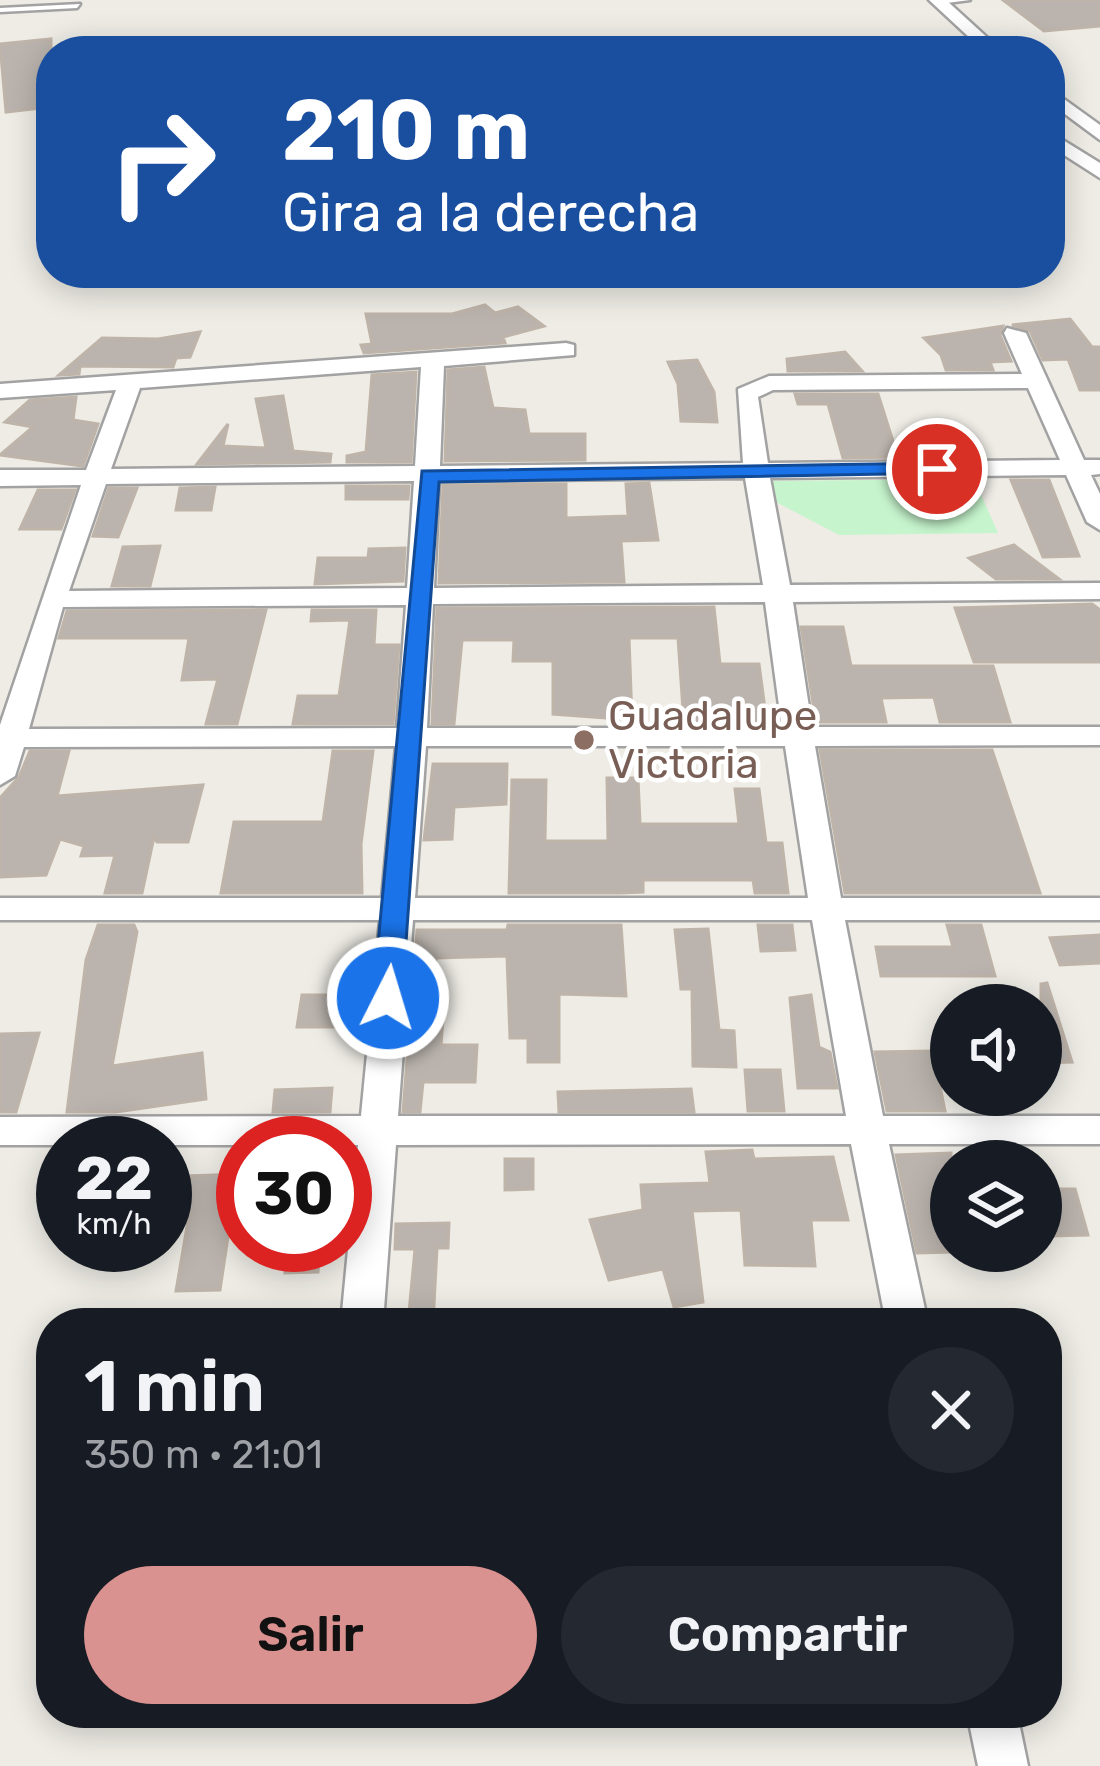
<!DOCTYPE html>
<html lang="es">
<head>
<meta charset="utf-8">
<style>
  body { margin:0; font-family:Rubik,sans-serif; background:#242831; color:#f1f3f6; height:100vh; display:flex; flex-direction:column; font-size:45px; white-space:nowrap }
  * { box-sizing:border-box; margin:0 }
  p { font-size:39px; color:#9ea1a6 }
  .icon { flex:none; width:66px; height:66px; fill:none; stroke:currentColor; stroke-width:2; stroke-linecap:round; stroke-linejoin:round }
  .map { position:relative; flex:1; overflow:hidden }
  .side { position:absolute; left:36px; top:1308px; width:1026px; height:420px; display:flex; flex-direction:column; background:#171b24; border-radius:48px; box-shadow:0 6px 30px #0003 }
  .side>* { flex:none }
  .top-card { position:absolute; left:36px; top:36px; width:1029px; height:252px; border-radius:48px; box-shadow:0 6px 30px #0003; background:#1a4fa0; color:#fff; overflow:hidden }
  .buttons { position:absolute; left:930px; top:984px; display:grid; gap:24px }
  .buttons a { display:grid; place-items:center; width:132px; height:132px; border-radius:50%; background:#171b24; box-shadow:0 6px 30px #0003; font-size:60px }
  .speed { position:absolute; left:36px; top:1116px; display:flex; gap:24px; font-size:60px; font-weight:700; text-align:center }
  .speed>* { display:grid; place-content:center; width:156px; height:156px; border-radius:50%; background:#171b24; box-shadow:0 6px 30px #0003; line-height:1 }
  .speed small { font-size:30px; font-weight:400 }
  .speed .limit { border:18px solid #d22; background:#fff; color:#111 }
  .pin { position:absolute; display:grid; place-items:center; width:102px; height:102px; color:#fff; margin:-51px; border:6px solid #fff; border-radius:50%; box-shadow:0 3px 12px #0007 }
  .me { position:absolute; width:132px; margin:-66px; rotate:5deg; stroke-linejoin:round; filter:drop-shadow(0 0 9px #0008) }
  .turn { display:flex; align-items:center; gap:42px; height:252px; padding:0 48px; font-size:54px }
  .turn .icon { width:156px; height:156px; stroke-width:2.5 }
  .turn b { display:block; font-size:84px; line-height:102px }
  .round { display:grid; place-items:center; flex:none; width:126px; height:126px; border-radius:63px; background:#242831 }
  .head { display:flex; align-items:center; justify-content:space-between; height:204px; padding:0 48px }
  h1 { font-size:72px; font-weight:600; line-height:90px }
  .action { display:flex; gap:24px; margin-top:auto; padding:24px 48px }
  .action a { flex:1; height:138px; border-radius:72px; background:#d9928f; color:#111; font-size:48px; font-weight:600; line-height:138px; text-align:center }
  .action a+a { background:#242831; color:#f1f3f6 }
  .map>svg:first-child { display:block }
  .park { fill:#c6f5cd }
  .building { fill:#bbb4ae; stroke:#bfb4a9; stroke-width:3 }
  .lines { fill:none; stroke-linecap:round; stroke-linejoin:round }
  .service-casing { stroke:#a2a2a2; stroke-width:5 }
  .minor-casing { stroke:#a2a2a2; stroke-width:5 }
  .service { fill:#fff; fill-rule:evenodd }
  .minor { fill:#fff; fill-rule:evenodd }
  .route { fill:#1a73e8; stroke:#114b97; stroke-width:3 }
  .education-dot { fill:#8d6e63; stroke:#fff; stroke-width:4.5 }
  .labels { text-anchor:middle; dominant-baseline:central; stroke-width:9; stroke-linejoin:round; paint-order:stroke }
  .education-label { font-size:42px; fill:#785e54; stroke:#fff; text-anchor:start }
</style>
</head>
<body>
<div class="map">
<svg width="1100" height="1766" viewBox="0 0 1100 1766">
  <rect width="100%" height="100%" fill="#eeece5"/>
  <path class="park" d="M974 479 998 533 839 535 774 501 770 481Z"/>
  <path class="building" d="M1003 0H1100V26L1044 31Z
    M51 39V102H42V108L6 112 0 44Z
    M485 305 495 313 518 307 544 326 503 337 505 343 364 353 361 345 372 344 366 314H452Z
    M1070 319 1092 347H1100V390H1080L1068 359 1043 360 1030 331 1012 325Z
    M1003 326 1000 335 1011 361 990 362 993 370H946L941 355 924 338Z
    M200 332 190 357 176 358 173 367 80 366 79 374 59 375 102 338 158 339Z
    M845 352 862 371H788L787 359Z
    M697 360 714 392 717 422 681 421 678 384 668 362Z
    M484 367 493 408 525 410 529 434H585V460L445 461 448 370Z
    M416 372 411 462H347V456L366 452 372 375Z
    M795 394H878L898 457 843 458 828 404H798Z
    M283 396 293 451 331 454 330 462 197 464 228 424 223 446 266 448 256 399Z
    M76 397 73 420 98 424 83 466 0 455 33 427 5 422 30 400Z
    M1011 480H1049L1079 556 1043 557Z
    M649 483 658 540 621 541 624 582 439 583 443 485 566 484V518L628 516 626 484Z
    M346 486H409L408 499H346Z
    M215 487 211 510H176L180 488Z
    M109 488H137L118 537 93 536Z
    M38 490H75L61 529H20Z
    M1014 545 1059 579H996L969 558Z
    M160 546 150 586H112L123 547Z
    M405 548 403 581 315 584 318 558H368L369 549Z
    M1092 604 1100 610V662H974L955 608Z
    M714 607 720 664H759L767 724H684L678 638H629L632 720 553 714V661H513L514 640H462L454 724H432L437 608Z
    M266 610 237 724H206L218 679 182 680 189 638H59L67 611Z
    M312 610H376L374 645H399L393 724H293L298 696H339L350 620 311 621Z
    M801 627H843L851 666H993L1010 722H940L934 697 881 698 886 722H816Z
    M820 750H992L1040 893H845Z
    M30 751H69L57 796 203 785 188 842H157L154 837 142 893H105L115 855 81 856 84 846 60 839 46 875 0 877V798L19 777Z
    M333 751H373L361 844 362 893H221L234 822H323Z
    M433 764H507L506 804 454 807 452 839 424 840Z
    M607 778H638L640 824H739L735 789H759L766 843H782L788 893H755L753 880H643V892L620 893H509L512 780H546L545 841H608Z
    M98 925H134L137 932 112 1066 202 1053 206 1099 116 1112H67L86 960Z
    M508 925H621L626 996 559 994V1062H528V1038H510L507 956 436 958 432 1019H443L441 1045H477L475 1082H423L420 1112H403L417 930H507Z
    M758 925H792L795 950 761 951Z
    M947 925H981L995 976H881L876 947H953Z
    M708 929 719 1030 734 1031 736 1067 693 1066 692 989H681L675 930Z
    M1100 935V963L1060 965 1050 938Z
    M1047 983 1072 1062 1041 1063V984Z
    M302 995H343L340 1027H297Z
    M811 995 819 1047 830 1052 837 1088H798L790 998Z
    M39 1033 16 1112H0V1034Z
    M933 1051 945 1111H887L875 1052Z
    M745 1070H780L784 1111H748Z
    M332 1088 330 1112H273L275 1090Z
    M691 1089 694 1112H559L558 1092Z
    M752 1150 754 1159 833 1157 848 1220H811L815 1266 745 1265 741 1210 692 1211 703 1302 674 1307 663 1269 609 1280 590 1220 643 1210 641 1185 710 1183 706 1152Z
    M951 1153V1252L917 1253 896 1155Z
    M505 1159H533V1189L505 1190Z
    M243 1174V1216L231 1217 220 1290 176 1291 190 1209H183L186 1176Z
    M1041 1189H1075L1088 1235 1048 1236Z
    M449 1223 448 1248H437L433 1323H408L415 1249H395L396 1224Z
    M287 1245H320L318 1272 285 1273Z"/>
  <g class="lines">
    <g class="service-casing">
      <path id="service" d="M936 0H970L939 4Z
        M80 4 77 8 0 12V8Z"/>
    </g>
    <g class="minor-casing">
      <path id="minor" d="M929 0H946L1002 51H984Z
        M1050 89 1100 125V140L1050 103Z
        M1050 132 1100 163V178L1050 146Z
        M1007 328 1026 333 1084 460H1100V474L1091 475 1100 494V530L1087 522 1066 475 770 478 790 585 1100 583V599L793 602 812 727H1100V745L815 746 841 898H1100V920H845L883 1116H1100V1144H889L928 1323H886L851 1144 396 1145 383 1323H341L358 1145H0V1117L361 1116 380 920H0V898H382L396 746 24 747 15 776 0 785V725L81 485 0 486V470H86L116 390 0 398V384L566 343 574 345V355L444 366 440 466 743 463 738 389 769 376 1022 374 1004 333ZM421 367 415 466 111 469 140 388ZM1028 388 1060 460 768 463 758 397 773 390ZM745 478 763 585 434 588 439 481ZM414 481 407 588 69 591 106 484ZM765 602 782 728H427L433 604ZM406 605 397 728 29 729 63 607ZM426 746H785L808 898H415ZM413 920H812L846 1116H398Z
        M967 1713H1017L1028 1766H978Z"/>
    </g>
    <use href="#service" class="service"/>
    <use href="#minor" class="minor"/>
  </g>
  <path class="route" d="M937 463 947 469 944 473 439 482 402 998 398 1005H377L373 998 422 471Z"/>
  <circle class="education-dot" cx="584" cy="740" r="12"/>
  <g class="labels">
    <g class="education-label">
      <text x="608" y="716">Guadalupe<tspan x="608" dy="48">Victoria</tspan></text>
    </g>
  </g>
</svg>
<div class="buttons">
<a><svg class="icon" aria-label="sound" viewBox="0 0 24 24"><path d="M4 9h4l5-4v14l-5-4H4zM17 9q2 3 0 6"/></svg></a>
<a><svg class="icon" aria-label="layers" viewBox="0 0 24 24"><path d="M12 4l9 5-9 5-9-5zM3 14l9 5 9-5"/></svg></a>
</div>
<div class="speed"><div>22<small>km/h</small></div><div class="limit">30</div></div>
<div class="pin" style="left:937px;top:469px;background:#d93025"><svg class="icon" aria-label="arrive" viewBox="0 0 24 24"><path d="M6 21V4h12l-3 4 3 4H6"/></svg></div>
<svg class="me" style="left:388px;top:998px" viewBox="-20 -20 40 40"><circle r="17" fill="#1a73e8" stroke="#fff" stroke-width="3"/><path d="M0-11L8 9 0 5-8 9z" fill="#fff"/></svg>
<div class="top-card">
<div class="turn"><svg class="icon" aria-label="right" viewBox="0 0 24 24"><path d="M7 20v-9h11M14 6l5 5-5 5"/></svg><div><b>210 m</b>Gira a la derecha</div></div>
</div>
<section class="side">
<div class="head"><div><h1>1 min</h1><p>350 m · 21:01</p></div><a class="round"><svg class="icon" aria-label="close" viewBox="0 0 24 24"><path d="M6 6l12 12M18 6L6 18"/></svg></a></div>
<div class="action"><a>Salir</a><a>Compartir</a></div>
</section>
</div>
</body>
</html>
